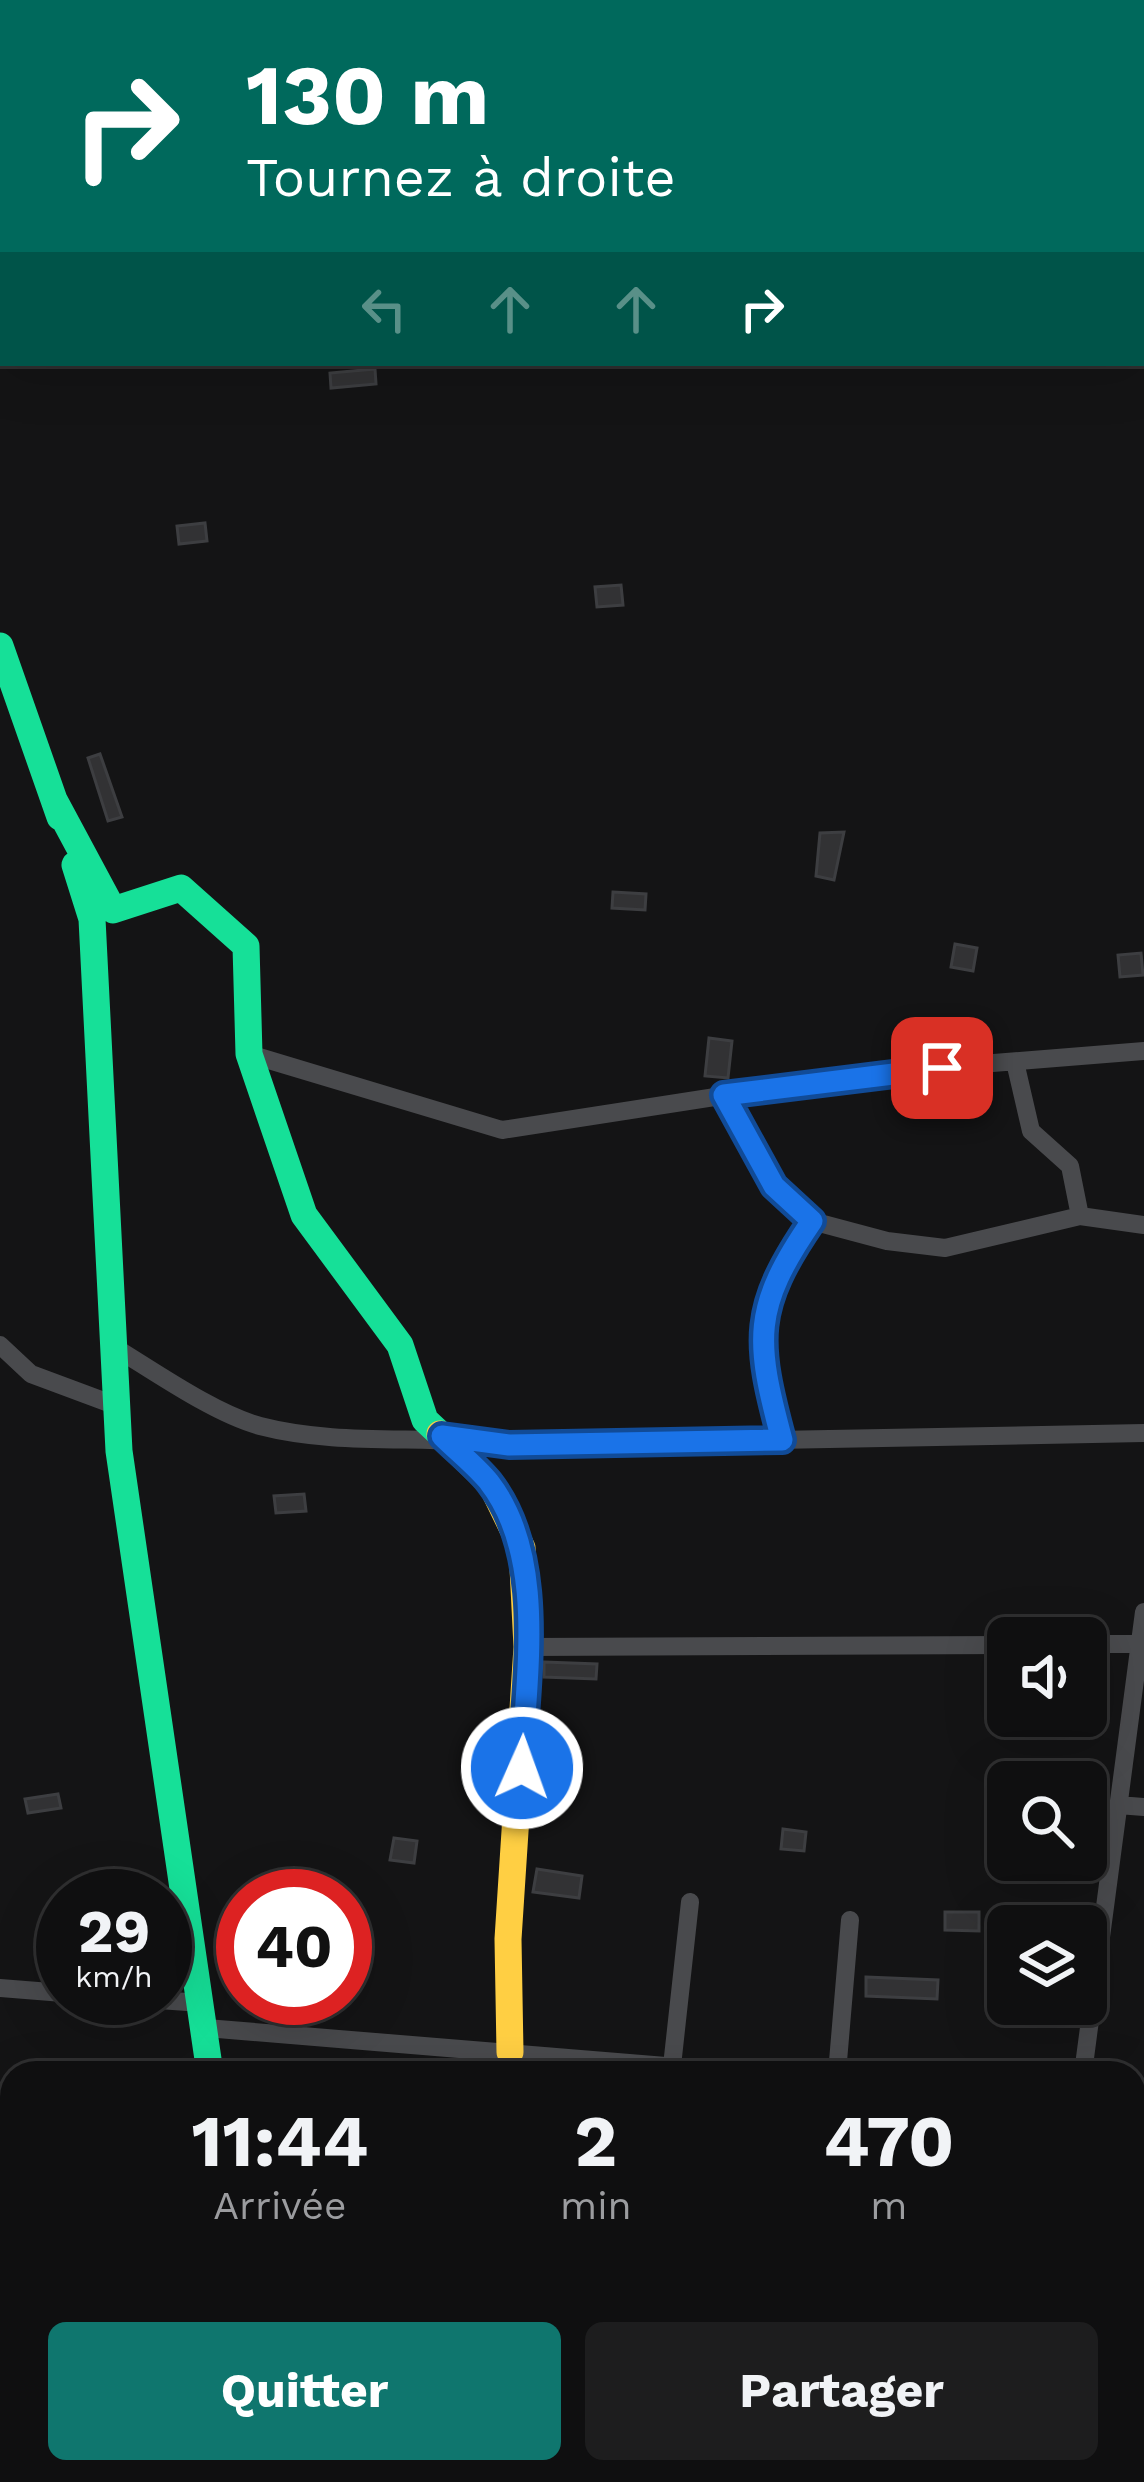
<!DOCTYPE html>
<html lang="fr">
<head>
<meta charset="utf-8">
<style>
  body { margin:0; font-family:"Work Sans",sans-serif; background:#1d1d1e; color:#f1f3f6; height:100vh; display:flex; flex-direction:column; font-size:45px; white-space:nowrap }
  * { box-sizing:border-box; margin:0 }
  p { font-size:39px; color:#9b9c9f }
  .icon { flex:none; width:66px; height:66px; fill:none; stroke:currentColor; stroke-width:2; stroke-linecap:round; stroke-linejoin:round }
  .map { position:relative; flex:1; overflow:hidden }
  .details { position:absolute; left:0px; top:2061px; width:1146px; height:423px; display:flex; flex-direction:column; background:#0f0f10; border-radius:36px 36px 0 0; box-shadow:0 12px 48px #0002,0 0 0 3px #2f2f30 }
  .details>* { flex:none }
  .guide { position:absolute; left:0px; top:0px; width:1146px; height:366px; box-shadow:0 12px 48px #0002,0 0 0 3px #2f2f30; background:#00695c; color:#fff; overflow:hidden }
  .fabs { position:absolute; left:987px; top:1617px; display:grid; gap:24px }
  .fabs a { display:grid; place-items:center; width:120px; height:120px; border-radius:18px; background:#0f0f10; box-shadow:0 12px 48px #0002,0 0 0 3px #2f2f30; font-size:60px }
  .speed { position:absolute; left:36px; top:1869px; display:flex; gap:24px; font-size:60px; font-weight:700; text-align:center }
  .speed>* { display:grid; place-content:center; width:156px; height:156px; border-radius:50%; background:#0f0f10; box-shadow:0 12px 48px #0002,0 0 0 3px #2f2f30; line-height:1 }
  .speed small { font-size:30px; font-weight:400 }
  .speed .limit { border:18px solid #d22; background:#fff; color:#111 }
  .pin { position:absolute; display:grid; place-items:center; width:102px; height:102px; color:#fff; margin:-51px; border-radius:24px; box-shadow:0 6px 18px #0006 }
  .me { position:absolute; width:132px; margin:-66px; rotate:2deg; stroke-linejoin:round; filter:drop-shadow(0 0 9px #0008) }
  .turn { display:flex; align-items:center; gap:42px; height:252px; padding:0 48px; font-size:54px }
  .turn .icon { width:156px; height:156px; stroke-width:2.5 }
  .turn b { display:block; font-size:84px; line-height:102px }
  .lanes { display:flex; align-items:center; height:114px; padding:0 48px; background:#0003; justify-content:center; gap:60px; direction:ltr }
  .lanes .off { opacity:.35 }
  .eta { display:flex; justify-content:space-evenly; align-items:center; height:204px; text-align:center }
  .eta b { font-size:72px; font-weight:700; line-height:84px }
  .primary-button { display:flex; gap:24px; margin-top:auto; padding:24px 48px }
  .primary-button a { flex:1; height:138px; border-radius:18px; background:#0f766e; color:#fff; font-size:48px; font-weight:700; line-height:138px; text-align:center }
  .primary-button a+a { background:#1d1d1e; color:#f1f3f6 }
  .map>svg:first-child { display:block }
  .building { fill:#323234; stroke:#3d3e41; stroke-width:3 }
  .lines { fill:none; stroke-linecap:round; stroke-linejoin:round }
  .street { stroke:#494a4d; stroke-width:18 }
  .fast { stroke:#16e098; stroke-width:27 }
  .slow { stroke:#ffcf43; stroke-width:27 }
  .route-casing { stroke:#114b97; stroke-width:30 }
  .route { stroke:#1a73e8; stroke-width:21 }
</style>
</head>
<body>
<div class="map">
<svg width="1144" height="2482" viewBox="0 0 1144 2482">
  <rect width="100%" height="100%" fill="#141415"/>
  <path class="building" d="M375 369 376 384 331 388 330 373Z
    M205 523 207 541 179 544 177 526Z
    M621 585 623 605 597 607 595 587Z
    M100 754 122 817 108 821 88 758Z
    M844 832 834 880 816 876 820 833Z
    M613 892 646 894 645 910 612 908Z
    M955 944 977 948 973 971 951 967Z
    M1141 953 1143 975 1120 977 1118 955Z
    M709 1038 732 1041 728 1078 705 1076Z
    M304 1494 306 1511 276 1513 274 1496Z
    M544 1662 597 1664 596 1679 544 1677Z
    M58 1794 61 1808 28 1813 25 1799Z
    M783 1829 806 1832 804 1851 781 1849Z
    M394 1838 417 1841 414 1863 390 1860Z
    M537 1869 582 1876 579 1898 533 1892Z
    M945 1912H979V1931L945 1930Z
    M866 1977 938 1980 937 1999 866 1996Z"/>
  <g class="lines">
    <path class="street" d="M929 0 930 3
      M1143 249 1144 250
      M249 1054 502 1130 869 1073 1144 1051
      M1015 1062 1031 1131 1070 1166 1080 1216
      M725 1095 774 1186 812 1221 887 1241 945 1248 1080 1216 1144 1225
      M0 1345 31 1374 117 1406
      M114 1347C155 1372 215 1414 260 1426 341 1447 426 1434 509 1445L1144 1433
      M782 1440 761 1363 772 1279 812 1221
      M1086 1644H1144
      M527 1647 1008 1645
      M1118 1805 1144 1807
      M0 1988 63 1993
      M131 1998 201 2003
      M206 2028 751 2073
      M672 2066 690 1902
      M837 2073 850 1920
      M1083 2073 1144 1612
      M1134 2109 1144 2110
      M1134 2385 1144 2386
      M617 2472 720 2482
      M295 2482 328 2472
      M1010 2482 1012 2472"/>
    <path class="fast" d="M0 646 60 817
      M54 800 113 910 181 888 246 946 249 1054 304 1215 400 1345 425 1420 440 1434
      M75 865 92 919 119 1451 210 2073
      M241 2472 242 2482"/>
    <path class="slow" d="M440 1434 491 1484 522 1548 527 1647 508 1939 510 2052"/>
  </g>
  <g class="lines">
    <g class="route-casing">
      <path id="route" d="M522 1768C525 1679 548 1558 489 1482 476 1466 457 1451 442 1436L509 1445 782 1440C755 1340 752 1308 812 1221L774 1186 724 1095 942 1068"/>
    </g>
    <use href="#route" class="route"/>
  </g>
</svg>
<div class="fabs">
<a><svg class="icon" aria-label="sound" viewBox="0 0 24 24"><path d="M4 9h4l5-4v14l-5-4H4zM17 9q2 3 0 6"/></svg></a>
<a><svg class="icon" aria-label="search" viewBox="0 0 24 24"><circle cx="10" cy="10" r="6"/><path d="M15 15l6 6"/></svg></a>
<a><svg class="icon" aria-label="layers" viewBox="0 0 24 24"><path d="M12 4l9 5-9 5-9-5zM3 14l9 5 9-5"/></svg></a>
</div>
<div class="speed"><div>29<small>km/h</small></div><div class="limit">40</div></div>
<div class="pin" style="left:942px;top:1068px;background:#d93025"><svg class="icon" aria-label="arrive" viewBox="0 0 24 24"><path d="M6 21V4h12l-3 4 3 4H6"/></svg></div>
<svg class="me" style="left:522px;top:1768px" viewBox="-20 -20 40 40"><circle r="17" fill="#1a73e8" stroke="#fff" stroke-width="3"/><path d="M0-11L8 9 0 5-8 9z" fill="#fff"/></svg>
<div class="guide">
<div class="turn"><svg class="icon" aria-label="right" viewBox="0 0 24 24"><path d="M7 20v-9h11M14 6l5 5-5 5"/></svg><div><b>130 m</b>Tournez à droite</div></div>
<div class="lanes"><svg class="icon off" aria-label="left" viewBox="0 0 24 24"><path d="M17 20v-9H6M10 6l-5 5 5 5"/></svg><svg class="icon off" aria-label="ahead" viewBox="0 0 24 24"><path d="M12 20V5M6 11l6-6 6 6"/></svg><svg class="icon off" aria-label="ahead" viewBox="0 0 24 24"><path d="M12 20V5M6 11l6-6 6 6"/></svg><svg class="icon" aria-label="right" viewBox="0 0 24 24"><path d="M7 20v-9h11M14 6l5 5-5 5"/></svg></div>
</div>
<section class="details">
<div class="eta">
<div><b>11:44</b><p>Arrivée</p></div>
<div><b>2</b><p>min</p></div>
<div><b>470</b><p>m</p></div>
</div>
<div class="primary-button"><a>Quitter</a><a>Partager</a></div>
</section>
</div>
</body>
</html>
